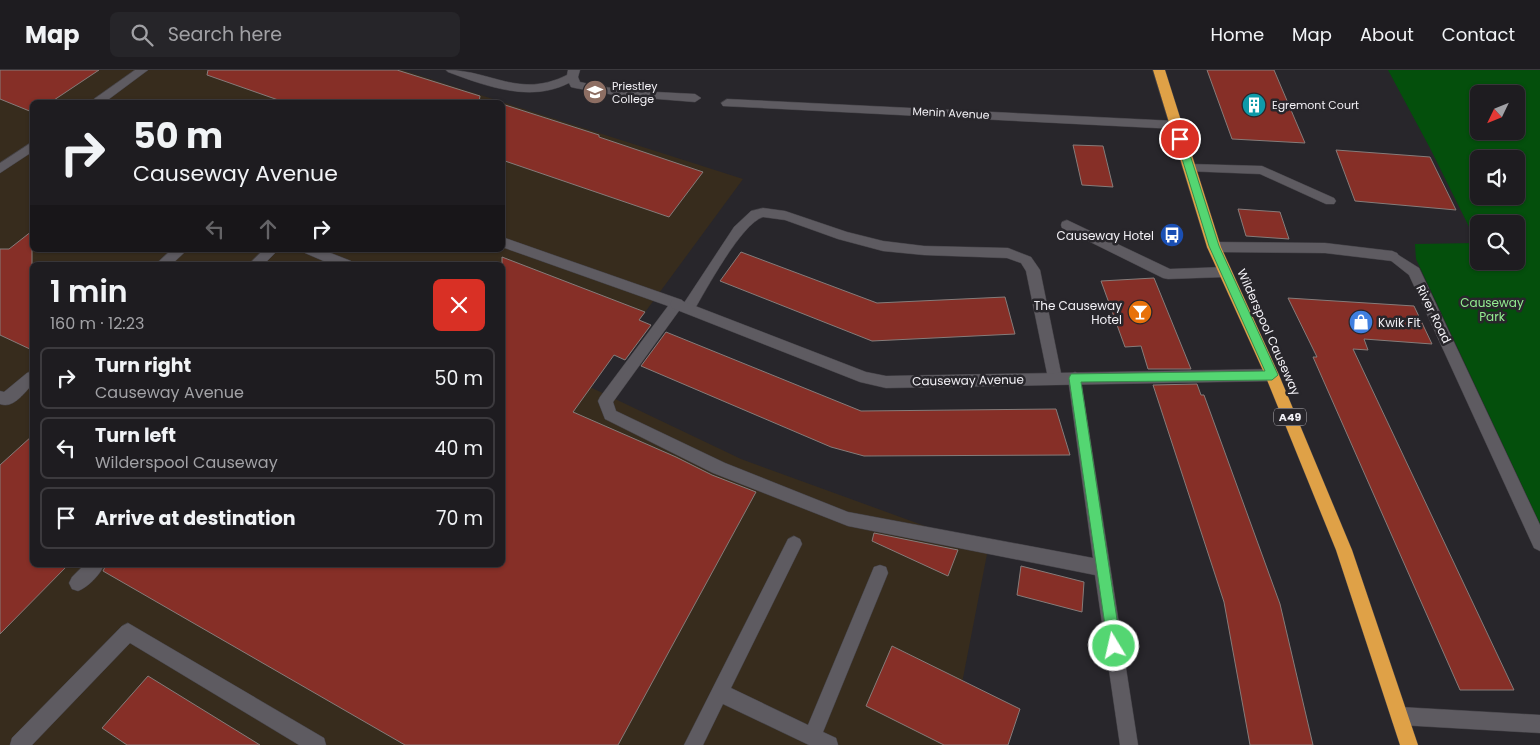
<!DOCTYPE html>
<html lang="en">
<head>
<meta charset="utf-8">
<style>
  body { margin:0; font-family:Poppins,sans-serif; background:#262529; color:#f1f3f6; height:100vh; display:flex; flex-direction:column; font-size:19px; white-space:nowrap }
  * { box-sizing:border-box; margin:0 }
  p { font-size:16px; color:#a1a1a5 }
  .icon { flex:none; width:28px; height:28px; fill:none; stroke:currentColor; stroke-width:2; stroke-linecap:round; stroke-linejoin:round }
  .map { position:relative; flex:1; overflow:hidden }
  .drawer { position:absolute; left:30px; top:192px; width:475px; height:305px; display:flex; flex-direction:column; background:#1e1c20; border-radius:8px; box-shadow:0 1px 4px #0004,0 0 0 1px #3c3a3e }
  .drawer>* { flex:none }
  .guide { position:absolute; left:30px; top:30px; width:475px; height:152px; border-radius:8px; box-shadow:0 1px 4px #0004,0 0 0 1px #3c3a3e; background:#1e1c20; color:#f1f3f6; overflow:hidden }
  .needle { width:32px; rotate:227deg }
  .controls { position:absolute; left:1470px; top:15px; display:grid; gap:10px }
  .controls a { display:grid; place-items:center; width:55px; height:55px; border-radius:8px; background:#1e1c20; box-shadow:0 1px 4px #0004,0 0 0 1px #3c3a3e; font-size:25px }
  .pin { position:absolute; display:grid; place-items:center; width:42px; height:42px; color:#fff; margin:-21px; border:2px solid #fff; border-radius:50%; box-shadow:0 1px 5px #0007 }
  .me { position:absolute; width:55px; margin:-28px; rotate:351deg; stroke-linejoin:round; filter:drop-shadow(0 0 4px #0008) }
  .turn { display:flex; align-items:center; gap:18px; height:105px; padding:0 20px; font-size:22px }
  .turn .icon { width:65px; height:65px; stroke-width:2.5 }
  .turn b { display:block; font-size:35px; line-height:42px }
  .lanes { display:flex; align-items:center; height:48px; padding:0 20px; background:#0003; justify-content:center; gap:25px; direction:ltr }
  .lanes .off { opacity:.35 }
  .round { display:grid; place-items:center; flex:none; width:52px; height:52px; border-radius:8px; background:#262529 }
  .overview { display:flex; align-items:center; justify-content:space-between; height:85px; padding:0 20px }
  h1 { font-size:30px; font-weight:600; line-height:38px }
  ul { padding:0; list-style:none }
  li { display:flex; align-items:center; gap:15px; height:62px; margin:0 10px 8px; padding:0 10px; border:2px solid #3c3a3e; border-radius:8px }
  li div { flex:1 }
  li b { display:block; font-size:19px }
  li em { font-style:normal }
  header { display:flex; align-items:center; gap:30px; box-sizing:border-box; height:70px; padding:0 25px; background:#1e1c20; border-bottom:1px solid #3c3a3e }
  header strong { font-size:24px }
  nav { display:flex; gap:28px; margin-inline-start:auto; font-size:18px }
  .search { width:350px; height:45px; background:#262529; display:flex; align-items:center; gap:12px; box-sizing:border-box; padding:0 18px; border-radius:8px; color:#a1a1a5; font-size:19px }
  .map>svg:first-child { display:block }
  .industrial { fill:#372c1d; fill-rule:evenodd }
  .green { fill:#044f0c; fill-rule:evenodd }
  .building { fill:#862f27; stroke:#857c7a }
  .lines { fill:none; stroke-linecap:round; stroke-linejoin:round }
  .lane-casing { stroke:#434146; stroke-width:1 }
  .street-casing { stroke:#434146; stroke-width:1 }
  .highway-casing { stroke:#434146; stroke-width:1 }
  .lane { fill:#5e5b61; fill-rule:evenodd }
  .street { fill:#5e5b61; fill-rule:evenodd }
  .highway { fill:#dfa147; fill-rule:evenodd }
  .route { fill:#54d672; stroke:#378b4a }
  .labels { text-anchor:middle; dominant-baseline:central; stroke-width:5; stroke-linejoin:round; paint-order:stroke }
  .far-poi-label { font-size:11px; fill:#f3f1f6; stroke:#28262b; text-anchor:start }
  .far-street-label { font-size:11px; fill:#f3f1f6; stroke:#28262b }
  .shield { fill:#28262b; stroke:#b6b4b9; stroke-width:1 }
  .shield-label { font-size:11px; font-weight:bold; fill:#f3f1f6 }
  .poi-label { font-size:12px; fill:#f3f1f6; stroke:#28262b; text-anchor:end }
  .park-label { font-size:12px; fill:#94ee92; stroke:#28262b }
  .street-label { font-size:12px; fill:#f3f1f6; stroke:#28262b }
</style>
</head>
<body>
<header>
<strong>Map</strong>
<div class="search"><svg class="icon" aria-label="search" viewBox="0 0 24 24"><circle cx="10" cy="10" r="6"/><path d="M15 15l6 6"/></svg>Search here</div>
<nav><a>Home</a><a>Map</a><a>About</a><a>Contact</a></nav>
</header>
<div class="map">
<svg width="1540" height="675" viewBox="0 0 1540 675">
  <rect width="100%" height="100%" fill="#28262b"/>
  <path class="industrial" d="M0 0H402L743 109 590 317 741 389 988 479 950 675H0ZM32 32H502V180H32ZM32 195H502V495H32Z"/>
  <path class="green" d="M1388 0H1540V454L1416 189 1415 174 1477 173 1431 80ZM1479 24H1516V61H1479ZM1479 89H1516V126H1479ZM1479 154H1516V191H1479Z"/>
  <path class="building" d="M0 0H99L51 32H32V42L0 29Z
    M208 0H397L480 26 479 32H284L207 5Z
    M1207 0H1274L1305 73 1232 69Z
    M502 34 599 65V67L703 102 669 147 502 90Z
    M1073 75 1103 76 1113 117 1082 115Z
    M1336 80 1430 87 1456 140 1355 131Z
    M1238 139 1280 142 1289 169 1246 166Z
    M32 161V280L0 265V179H9Z
    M741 182 877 233 1005 227 1015 264 872 271 720 211Z
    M502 187 645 242 639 250 651 255 625 290 614 285 573 342 676 387 712 405 756 422 618 675H405L103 501 106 495H502Z
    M1154 208 1191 299H1148L1141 276 1125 277 1101 211Z
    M1288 228 1414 236 1432 274 1364 269 1368 280 1353 279 1514 620H1460L1313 287H1317Z
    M666 262 861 341 1056 339 1070 385 864 386 831 377 641 296Z
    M1197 314 1201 325H1204L1280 534 1313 675H1250L1224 532 1153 315Z
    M32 366V495H68L0 564V395Z
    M874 463 958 480 948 506 872 471Z
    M1021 496 1084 512 1082 542 1017 525Z
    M892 576 1020 639 1008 675H944L866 636Z
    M148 606 260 675H127L102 658Z"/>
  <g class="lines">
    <g class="lane-casing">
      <path id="lane" d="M135 0H148L105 32H93L94 29Z
        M446 0C492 0 519 29 567 5L568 0H580L578 7 580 12C617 21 656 22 695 24L701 28 695 32 620 26 575 18 571 17 569 13C530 33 486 16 448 2Z
        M32 72V82L0 103V93Z
        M1189 94 1262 96 1334 128 1336 131 1334 134H1326L1260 104 1185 101 1183 98 1185 95Z
        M763 138 785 141 847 162 883 171 924 176 1008 178 1031 187 1040 200 1062 308 1060 312 1055 314 1050 312 1048 308 1026 201 1021 193 1007 188 924 185 883 181 838 169 785 150 763 147C741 154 706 220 693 242L688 243 683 242 681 238 613 332 616 341 725 393 848 442 1093 488 1068 308 1070 304 1075 302 1080 304 1138 675H1120L1095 505 848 456 713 403 605 349 598 331 600 327 668 236 502 177V167L682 230 684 233 734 157 751 141Z
        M1067 150 1170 199 1225 197 1230 198 1232 202 1230 206 1225 207 1168 209 1163 208 1062 158 1061 155 1062 152Z
        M171 180H187L171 195H155Z
        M263 180H278L263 195H248Z
        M303 180H323L351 191 353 195H333L305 183Z
        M1392 181 1419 198 1421 202 1540 455V481L1534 478 1409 205 1385 186 1387 183Z
        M32 301V315C23 324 13 339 0 334V321L4 322 27 303Z
        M794 466 800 469 802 474 731 618 808 655 874 497 880 495 886 497 888 503 823 662 836 668 838 675H809L723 634 703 675H684L788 469Z
        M84 495H104C100 505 88 517 78 521L72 519 69 513 72 507Z
        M128 553 324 668 326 675H299L130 573 32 675H10L12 668 122 556Z
        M1400 637 1540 645V663L1400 655 1393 653 1391 646 1393 639Z"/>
    </g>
    <g class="street-casing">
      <path id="street" d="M727 29 1176 51 1182 55 1176 59 723 36 721 33Z
        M1214 172 1325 173 1392 181 1397 183 1399 186 1397 189 1392 191 1325 183 1214 182 1209 180 1207 177 1209 174Z
        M677 229 866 302 886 306 1272 299 1277 301 1279 305 1277 309 1272 311 886 318 860 312 672 238 670 234 672 230Z"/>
    </g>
    <g class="highway-casing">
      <path id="highway" d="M1153 0H1165L1221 177 1279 305 1352 480 1418 675H1400L1336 480 1265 305 1207 177Z"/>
    </g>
    <use href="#lane" class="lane"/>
    <use href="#street" class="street"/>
    <use href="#highway" class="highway"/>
  </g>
  <path class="route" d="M1180 66 1185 69 1219 176 1278 305 1272 310 1081 312 1121 576 1119 581 1114 583 1110 581 1108 576 1069 308 1071 304 1265 301 1209 176 1176 69Z"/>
  <defs>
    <g id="university-disc" transform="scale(1.25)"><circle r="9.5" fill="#8d6e63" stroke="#28262b"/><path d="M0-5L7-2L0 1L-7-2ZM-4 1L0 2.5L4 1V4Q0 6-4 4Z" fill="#fff"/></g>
    <g id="building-disc" transform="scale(1.25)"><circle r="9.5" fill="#0f9aa8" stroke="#28262b"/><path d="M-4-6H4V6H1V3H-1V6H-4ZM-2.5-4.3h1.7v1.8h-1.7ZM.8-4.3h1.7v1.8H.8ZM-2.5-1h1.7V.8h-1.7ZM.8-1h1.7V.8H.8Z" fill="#fff"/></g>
    <g id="bus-disc" transform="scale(1.25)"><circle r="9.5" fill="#1a4fb4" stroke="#28262b"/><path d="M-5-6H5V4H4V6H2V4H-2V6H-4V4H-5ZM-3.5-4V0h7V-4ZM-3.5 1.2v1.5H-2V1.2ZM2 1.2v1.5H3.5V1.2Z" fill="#fff"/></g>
    <g id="bar-disc" transform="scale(1.25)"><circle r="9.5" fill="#e8710a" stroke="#28262b"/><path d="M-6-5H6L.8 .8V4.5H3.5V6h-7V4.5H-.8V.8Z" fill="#fff"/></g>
    <g id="shop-disc" transform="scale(1.25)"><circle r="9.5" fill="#3f7fe0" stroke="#28262b"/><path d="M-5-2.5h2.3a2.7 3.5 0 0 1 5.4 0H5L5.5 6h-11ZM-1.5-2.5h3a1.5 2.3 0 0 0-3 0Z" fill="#fff"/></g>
  </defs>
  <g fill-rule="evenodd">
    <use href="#university-disc" x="595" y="22"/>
    <use href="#building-disc" x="1254" y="35"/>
    <use href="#bus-disc" x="1172" y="165"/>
    <use href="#bar-disc" x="1140" y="242"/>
    <use href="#shop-disc" x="1361" y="252"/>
  </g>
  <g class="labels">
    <g class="far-poi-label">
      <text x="612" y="16">Priestley<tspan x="612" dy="13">College</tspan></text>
      <text x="1272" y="35">Egremont Court</text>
    </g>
    <g class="far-street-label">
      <text transform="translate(951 43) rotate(3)">Menin Avenue</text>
    </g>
    <rect class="shield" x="1274" y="338.5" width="32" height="17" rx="4"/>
    <g class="shield-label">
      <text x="1290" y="347">A49</text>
    </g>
    <g class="poi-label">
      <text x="1154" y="165">Causeway Hotel</text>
      <text x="1122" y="235">The Causeway<tspan x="1122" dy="14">Hotel</tspan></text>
      <text x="1378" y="252" text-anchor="start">Kwik Fit</text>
    </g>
    <g class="park-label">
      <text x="1492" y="232">Causeway<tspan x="1492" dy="14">Park</tspan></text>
    </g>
    <g class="street-label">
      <text transform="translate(1434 244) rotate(64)">River Road</text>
      <text transform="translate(1269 262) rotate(66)">Wilderspool Causeway</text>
      <text transform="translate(968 310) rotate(-1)">Causeway Avenue</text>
    </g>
  </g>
</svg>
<div class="controls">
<a><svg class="needle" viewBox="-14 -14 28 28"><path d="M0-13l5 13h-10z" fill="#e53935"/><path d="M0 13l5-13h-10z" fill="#a1a1a5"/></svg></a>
<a><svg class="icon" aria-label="sound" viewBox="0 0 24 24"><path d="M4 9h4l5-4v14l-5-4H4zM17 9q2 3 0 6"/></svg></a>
<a><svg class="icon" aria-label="search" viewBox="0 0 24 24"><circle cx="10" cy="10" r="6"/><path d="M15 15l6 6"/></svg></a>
</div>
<div class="pin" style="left:1180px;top:69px;background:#d93025"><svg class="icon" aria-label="arrive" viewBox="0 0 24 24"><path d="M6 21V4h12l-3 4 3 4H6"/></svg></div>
<svg class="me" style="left:1114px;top:576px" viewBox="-20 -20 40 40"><circle r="17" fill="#54d672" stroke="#fff" stroke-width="3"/><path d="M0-11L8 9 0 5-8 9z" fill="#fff"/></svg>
<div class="guide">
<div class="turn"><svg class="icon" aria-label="right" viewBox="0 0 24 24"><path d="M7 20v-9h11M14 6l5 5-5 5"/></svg><div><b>50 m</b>Causeway Avenue</div></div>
<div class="lanes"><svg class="icon off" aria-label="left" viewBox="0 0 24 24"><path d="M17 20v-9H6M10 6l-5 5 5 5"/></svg><svg class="icon off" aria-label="ahead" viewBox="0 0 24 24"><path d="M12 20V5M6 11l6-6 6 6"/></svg><svg class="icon" aria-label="right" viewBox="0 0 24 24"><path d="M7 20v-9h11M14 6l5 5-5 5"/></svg></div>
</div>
<section class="drawer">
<div class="overview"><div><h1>1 min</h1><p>160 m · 12:23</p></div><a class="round" style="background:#d93025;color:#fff"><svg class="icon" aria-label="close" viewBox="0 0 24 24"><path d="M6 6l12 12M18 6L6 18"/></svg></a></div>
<ul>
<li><svg class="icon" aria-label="right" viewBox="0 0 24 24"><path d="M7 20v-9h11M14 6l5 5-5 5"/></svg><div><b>Turn right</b><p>Causeway Avenue</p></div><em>50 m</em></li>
<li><svg class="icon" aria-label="left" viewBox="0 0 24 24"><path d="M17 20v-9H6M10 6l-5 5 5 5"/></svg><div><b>Turn left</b><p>Wilderspool Causeway</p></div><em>40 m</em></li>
<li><svg class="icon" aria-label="arrive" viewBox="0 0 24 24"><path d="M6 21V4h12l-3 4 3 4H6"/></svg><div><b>Arrive at destination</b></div><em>70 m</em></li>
</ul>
</section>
</div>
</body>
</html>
